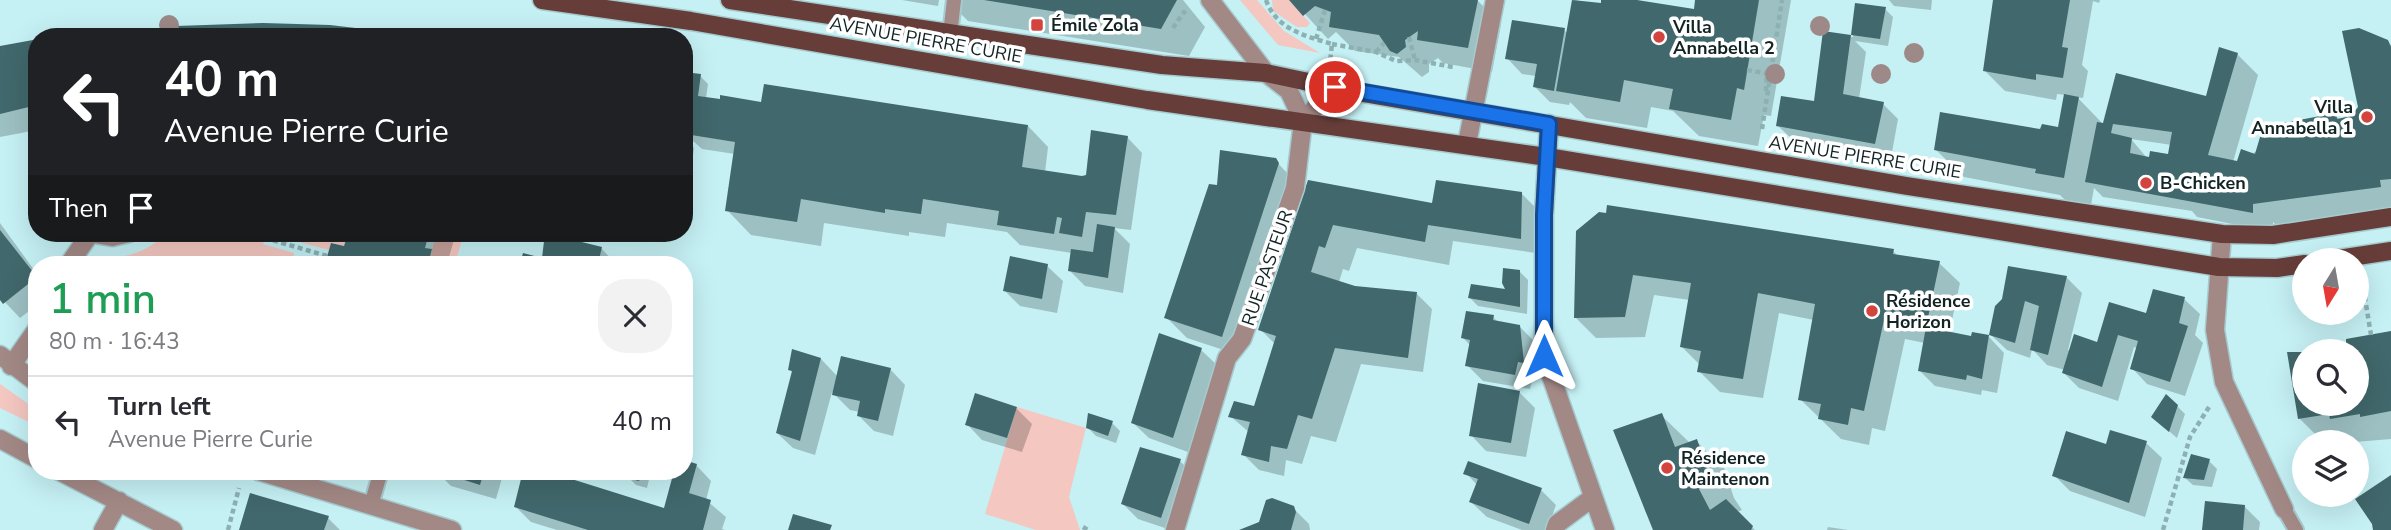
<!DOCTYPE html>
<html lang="en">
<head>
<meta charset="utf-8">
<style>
  body { margin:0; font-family:"Nunito Sans",sans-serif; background:#f2f2f3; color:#2b2b33; height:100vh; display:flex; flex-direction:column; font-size:26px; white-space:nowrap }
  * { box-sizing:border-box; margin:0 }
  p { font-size:23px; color:#7c7c81 }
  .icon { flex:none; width:38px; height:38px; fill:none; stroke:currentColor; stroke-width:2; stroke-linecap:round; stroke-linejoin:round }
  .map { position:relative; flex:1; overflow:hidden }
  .details { position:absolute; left:28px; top:256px; width:665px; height:224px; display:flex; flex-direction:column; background:#fff; border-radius:28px; box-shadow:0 7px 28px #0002 }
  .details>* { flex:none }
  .banner { position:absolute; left:28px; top:28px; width:665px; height:214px; border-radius:28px; box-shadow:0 7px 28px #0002; background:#202124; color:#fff; overflow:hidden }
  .needle { width:46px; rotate:191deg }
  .fabs { position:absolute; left:2292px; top:248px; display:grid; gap:14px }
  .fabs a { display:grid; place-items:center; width:77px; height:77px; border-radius:50%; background:#fff; box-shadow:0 7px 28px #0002; font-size:35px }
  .pin { position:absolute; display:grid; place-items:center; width:60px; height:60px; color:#fff; margin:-30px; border:4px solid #fff; border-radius:50%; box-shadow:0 2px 7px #0007 }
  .me { position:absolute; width:77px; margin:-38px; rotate:0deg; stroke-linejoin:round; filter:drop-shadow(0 0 5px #0008) }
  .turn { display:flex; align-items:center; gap:24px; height:147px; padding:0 21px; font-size:32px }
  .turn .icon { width:91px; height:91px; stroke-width:2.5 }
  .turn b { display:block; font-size:49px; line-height:60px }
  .then { display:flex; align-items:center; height:66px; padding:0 21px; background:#0003; gap:14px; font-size:26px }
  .round { display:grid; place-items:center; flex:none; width:74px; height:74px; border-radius:28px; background:#f2f2f3 }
  .summary { display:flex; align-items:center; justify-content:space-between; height:119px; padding:0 21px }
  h1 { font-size:42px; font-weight:600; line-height:52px; color:#1e9e55 }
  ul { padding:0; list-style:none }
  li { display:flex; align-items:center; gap:21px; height:91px; padding:0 21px; border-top:2px solid #e1e1e2 }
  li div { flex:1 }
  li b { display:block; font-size:26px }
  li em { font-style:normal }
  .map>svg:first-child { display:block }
  .green { fill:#f4c7c1 }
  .shadow { fill:#0003; fill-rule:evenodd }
  .building { fill:#41686c; fill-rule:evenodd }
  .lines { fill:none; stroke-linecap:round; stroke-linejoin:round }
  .service-casing { stroke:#a5cbcf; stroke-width:18 }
  .minor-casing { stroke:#a5cbcf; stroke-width:21 }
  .tertiary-casing { stroke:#a5cbcf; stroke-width:21 }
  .primary-casing { stroke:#a5cbcf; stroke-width:21 }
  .path { stroke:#8db0b3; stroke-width:4.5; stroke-dasharray:5 3.5; stroke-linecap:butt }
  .service { stroke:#a38986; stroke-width:14 }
  .minor { stroke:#a38986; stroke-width:18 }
  .tertiary { stroke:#a38986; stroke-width:18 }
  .primary { stroke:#673d39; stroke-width:18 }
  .tree { fill:#9c8988 }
  .route-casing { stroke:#114b97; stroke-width:18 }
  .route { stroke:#1a73e8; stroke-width:12 }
  .poi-dot { fill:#d3443f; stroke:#fff; stroke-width:2.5 }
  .labels { text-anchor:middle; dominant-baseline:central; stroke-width:7; stroke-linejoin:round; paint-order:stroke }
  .poi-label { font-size:18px; font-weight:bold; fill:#122324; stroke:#fff; text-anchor:start }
  .street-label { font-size:18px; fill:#122324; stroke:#fff }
</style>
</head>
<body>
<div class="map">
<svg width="2391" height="530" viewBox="0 0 2391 530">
  <rect width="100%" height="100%" fill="#c5f0f4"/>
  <path class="green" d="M1240 0H1257L1284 31 1320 53 1278 45Z
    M1272 0H1289L1310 23 1307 27H1297L1273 11Z
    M167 233H266L263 244 294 253 292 264H92L93 261C123 258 146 254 167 233Z
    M281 233H348L344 246 332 243 329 250 280 237Z
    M437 233H464L455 264H428Z
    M0 384 37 410V426L0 408Z
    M1017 407 1086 428 1069 497 1080 530H1036L985 514Z"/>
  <path class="shadow" d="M902 0H939L938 6Z
    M947 0H1183L1205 27 1189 56 968 21Z
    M1292 0H1477L1501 24 1492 72 1443 63 1438 58 1429 64V72L1422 77 1399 57 1355 51 1336 32 1328 39Z
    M1574 0 1602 5 1603 0H1628L1695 11 1697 0H1791L1771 116 1764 115 1758 146 1699 136 1673 111 1651 107 1647 128 1586 118 1570 102 1569 105 1550 102 1535 87 1536 76 1522 74 1507 58 1564 30 1568 34Z
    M1889 0H1932L1931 10 1894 6Z
    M1996 0H2100L2099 3 2093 1 2082 65 2088 71 2083 98 2077 97 2104 125 2207 98 2237 54 2258 75 2233 162 2238 163 2281 135 2335 115 2340 120 2352 118 2360 107 2387 41 2391 45V216L2282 231 2273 222V232L2197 217 2192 211 2103 197 2094 188 2091 205 2065 200 2060 195 1964 177 1936 150 2060 129 2066 95 2057 94 2056 100 2005 91 1984 70ZM2131 139 2172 145 2170 156 2147 158Z
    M1856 5 1885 9 1893 17 1888 46 1855 41 1866 52 1859 99 1883 104 1898 119 1891 158 1794 141 1778 126 1815 103 1825 33 1853 37Z
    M32 42 37 47V130L0 137V48Z
    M684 74 700 76 708 84 706 98 1028 126 1048 147 1045 172 1087 177 1127 137 1142 153 1131 230 1114 228 1130 244 1123 293 1085 286 1069 270 1072 253 1020 245 1007 232 947 223 945 237 909 232V236L824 223 821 246 751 235 727 210 735 154 702 149 693 141 685 139 694 148 692 162 684 161Z
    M1275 160 1299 186 1242 356 1187 338 1166 317 1218 187Z
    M1309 182 1433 205 1522 194 1537 209 1536 253 1453 241 1449 265 1357 248 1349 271 1343 269 1339 282 1355 287 1417 294 1432 309 1423 372 1361 364 1336 442 1311 436 1302 464 1286 460 1284 476 1259 470 1243 454 1249 432 1230 416 1255 408 1275 344 1260 329Z
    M0 223 37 274V305L20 318 0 297Z
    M1578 232 1893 251 1899 257 1939 263 1960 283 1949 334 1972 338 1989 337 2004 353 1997 393 1982 390 1981 395 1935 386 1920 371 1925 343 1905 339 1885 431 1872 428 1869 445 1841 439 1800 399 1814 320 1779 313 1763 398 1720 392 1699 371 1700 365 1682 347 1690 300 1654 295 1645 337 1596 338 1575 317Z
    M350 233H456L447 264H327L333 245 345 250Z
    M546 233H563L569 239 601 248 616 264H522L524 255 543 260Z
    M1047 266 1063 281 1057 313 1020 306 1005 291Z
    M1520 272 1528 280 1527 314 1478 306 1470 298 1508 291Z
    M2066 277 2082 293 2068 350 2071 351 2098 344 2184 299 2200 314 2195 335 2203 343 2185 396 2147 384 2132 368 2137 348 2134 347 2118 401 2079 388 2064 373 2065 370 2047 365 2032 349 2030 358 2007 350 1991 335 1997 307Z
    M1493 317 1499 323 1519 326 1535 342 1538 378 1533 377 1530 389 1483 381 1467 365 1471 346 1463 338Z
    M2391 333V439L2355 442 2351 438 2324 443 2300 419 2305 404H2357V352H2320L2330 343 2335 348Z
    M1201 350 1217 365 1188 452 1149 438 1133 423Z
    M821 359 838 377 890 369 905 385 893 436 874 431 859 416 860 412 850 410 832 392 815 455 793 448 777 433 793 373 789 369Z
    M1519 392 1535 408 1526 457 1486 451 1471 435Z
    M2177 406 2185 414 2177 438 2162 425Z
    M1016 408 1032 424 1022 452 982 440 967 424Z
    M1661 415 1690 443 1696 441 1724 468 1734 498 1742 510 1737 512 1755 530H1656L1646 513 1615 431Z
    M1112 423 1120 431 1116 443 1096 436 1088 428Z
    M2111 432 2146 443 2162 458 2145 517 2070 491 2054 475 2108 446Z
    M1180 461 1195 476 1171 530 1138 519 1123 504Z
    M2209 461 2217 469 2212 487 2193 485 2185 478Z
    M696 465 711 481 706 500 726 517 722 529 725 530H557L531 522 516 507 525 471H557L556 476 666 510 676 471Z
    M436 471H504L496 499 451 486Z
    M629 471H651L647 488 636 485 628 477Z
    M1466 473 1541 490 1556 505 1547 530H1522L1487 517 1471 502 1477 485Z
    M2245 507 2260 522 2259 530H2204Z
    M1293 508 1309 524 1310 530H1244Z
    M328 518 340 530H241Z
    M1828 527 1848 530H1827Z"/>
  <path class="building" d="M984 0H1177L1161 29Z
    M1289 0H1478L1468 48 1417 40 1418 31 1405 40 1406 47 1397 54 1390 51 1379 35 1329 27 1331 12 1315 6 1303 16Z
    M1572 0 1601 3V0H1637L1694 9 1695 0H1759L1744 90 1737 88 1731 120 1669 109 1673 89 1624 80 1620 102 1556 91Z
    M1993 0H2070L2062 47 2068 48 2063 78 2036 74V80L1983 71Z
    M1855 3 1886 7 1880 39 1851 35 1843 94 1884 102 1875 144 1776 126 1781 96 1814 101 1823 31 1851 35Z
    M1512 20 1565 28 1554 91 1533 87 1537 64 1505 59Z
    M263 23 330 25 381 31 382 28 436 37H162L176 26Z
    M2359 28 2388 40 2391 47V179L2380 180 2381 187 2253 204V213L2085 182 2097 122 2103 123 2116 73 2206 96 2219 47 2238 53 2208 155 2237 161 2241 149 2255 154 2263 127 2280 133 2283 123 2336 113 2337 119 2351 116 2358 107 2342 31ZM2113 124 2172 132 2168 154 2150 151 2149 157 2130 153 2132 138 2111 133Z
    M33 40 37 64V105L0 114V46Z
    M684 72 701 74 698 96 720 99V95L761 102 764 84 1028 125 1022 167 1082 176 1086 175 1091 130 1128 136 1116 215 1086 212 1082 237 1059 233 1062 218 1057 217 1054 234 997 225 999 211 923 199 921 214 885 209V213L801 199 797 222 725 211 735 142 685 134 687 114H684Z
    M2064 94 2079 97 2064 178 2035 173 2036 169 1934 150 1940 112 2040 129 2042 124 2058 127Z
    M1220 150 1276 158 1279 163 1222 337 1164 318 1209 184 1217 185Z
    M1308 180 1432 203 1436 180 1522 192 1521 239 1428 225 1425 242 1333 225 1325 248 1319 246 1311 272 1355 286 1417 292 1408 358 1335 348 1312 419 1298 415 1287 449 1271 446 1269 462 1241 455 1250 422 1228 417 1234 401 1254 406 1276 336 1258 330Z
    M1607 205 1894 249 1893 254 1940 261 1926 327 1884 320 1864 411 1851 408 1848 425 1818 419 1821 404 1798 400 1815 304 1758 293 1743 379 1697 372 1701 351 1680 347 1691 283 1633 275 1625 317 1574 318 1576 231 1599 212 1606 213Z
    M1097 224 1115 227 1108 278 1068 271 1071 249 1093 252Z
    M0 230 37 277 3 304 0 300Z
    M348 233H429L425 248 432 249 428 264H325L331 243 344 246Z
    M545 233 602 247 598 264H520L523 253 542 258Z
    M1010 256 1048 264 1042 299 1003 291Z
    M2008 266 2067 276 2048 355 2030 350 2039 306 2025 301 2015 343 1989 335 1995 306 2002 299Z
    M1503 268 1520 270V307L1468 298 1471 284 1505 289 1502 283Z
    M2153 289 2185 297 2179 323 2188 326 2170 382 2130 369 2138 341 2118 335 2102 387 2062 373 2074 334 2097 342 2109 302 2146 313Z
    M1466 311 1494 315 1493 320 1520 325 1524 363 1518 362 1515 375 1465 366 1470 340 1461 338Z
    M1926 327 1971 336 1972 332 1989 335 1982 379 1967 375 1966 380 1918 371Z
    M2391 331V411L2360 417V414L2330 419 2329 414 2298 419 2287 352H2305V404H2357V352H2318L2317 344 2331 341 2332 346 2346 343V339Z
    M1159 333 1202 348 1173 438 1131 423Z
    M792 349 821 358 800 441 776 433 792 371 788 370Z
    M841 356 891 368 878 421 857 416 860 401 832 395Z
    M1478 383 1520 391 1511 443 1469 436Z
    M975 393 1017 407 1007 438 965 425Z
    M2166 394 2178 405 2169 432 2151 417Z
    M1088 413 1113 421 1108 436 1086 428Z
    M1662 413 1675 447 1697 439 1709 475 1712 474 1716 483 1699 489 1710 510 1726 499 1753 526 1751 530H1653L1613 430Z
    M2110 430 2147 441 2129 503 2052 476 2066 431 2106 444Z
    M1140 447 1181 459 1161 518 1121 504Z
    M2191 454 2210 459 2204 480 2183 478Z
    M684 460 697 464 689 493 711 500 703 530H588L514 507 523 471H546L664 508 674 471H684Z
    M1468 461 1542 488 1529 524 1469 502 1478 479 1463 474Z
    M436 471H484L480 485Z
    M627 471H642L639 481 626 478Z
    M2391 475V530H2373L2372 524 2355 499Z
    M250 493 329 516 324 530H239Z
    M1272 498 1294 506 1296 512 1291 530H1239L1259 522 1266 500Z
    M2205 501 2245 505 2243 530H2202Z
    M793 514 832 525 830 530H788Z"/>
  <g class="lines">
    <g class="service-casing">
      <path id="service" d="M950 35 954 0
        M371 505 381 471
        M2284 509 2296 530"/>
    </g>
    <g class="minor-casing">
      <path id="minor" d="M1549 124 1544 215V356L1605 530
        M1467 144 1495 0
        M89 233 112 237 129 233
        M2222 234 2215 330 2224 382 2284 509
        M69 264 90 234
        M0 355 37 383
        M11 366 37 329
        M0 439 37 459
        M59 471 173 530
        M258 471 452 530
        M103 530 119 501
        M1175 530 1227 358 1242 339 1295 188 1303 121
        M1555 530 1557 524 1592 498"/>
    </g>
    <g class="tertiary-casing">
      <path id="tertiary" d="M1210 0 1266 73 1289 91 1303 121 1335 87"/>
    </g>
    <g class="primary-casing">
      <path id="primary" d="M542 0 691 21 1147 100 1547 157 2219 267 2277 268 2305 264
        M730 0 1162 65 1266 73 1351 91 1907 186 2222 234 2273 235 2391 217
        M2325 261 2391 251"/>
    </g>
    <path class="path" d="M1266 0C1276 29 1305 36 1332 44L1330 62
      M1173 28 1184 12 1187 16
      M146 37 148 29
      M1409 37 1415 60
      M1316 39 1325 10
      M1332 44 1376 52 1396 61 1415 60 1453 67
      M1376 52 1384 43
      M1747 70 1770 74
      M1766 91 1767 73
      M1762 129 1782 0
      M274 233 272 240 327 256
      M2362 280 2371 335
      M1083 527 1088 530
      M228 530 239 488
      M2163 530 2190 437 2209 407"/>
    <use href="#service" class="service"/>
    <use href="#minor" class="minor"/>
    <use href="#tertiary" class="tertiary"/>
    <use href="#primary" class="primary"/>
  </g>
  <g class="tree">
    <circle cx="169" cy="25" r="10"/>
    <circle cx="1820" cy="26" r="10"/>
    <circle cx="1914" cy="53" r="10"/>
    <circle cx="1775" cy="74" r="10"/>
    <circle cx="1881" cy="74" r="10"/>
  </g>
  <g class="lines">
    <g class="route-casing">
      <path id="route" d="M1335 87 1549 124 1544 215V356"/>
    </g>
    <use href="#route" class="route"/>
  </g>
  <g class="poi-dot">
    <rect x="1030" y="18" width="14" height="14" rx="3.5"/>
    <circle cx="1659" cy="37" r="7"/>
    <circle cx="2367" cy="117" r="7"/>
    <circle cx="2146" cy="183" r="7"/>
    <circle cx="1872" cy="311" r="7"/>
    <circle cx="1667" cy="468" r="7"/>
  </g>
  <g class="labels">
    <g class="poi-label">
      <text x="1051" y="25">Émile Zola</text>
      <text x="1673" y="27">Villa<tspan x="1673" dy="21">Annabella 2</tspan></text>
      <text x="2353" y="107" text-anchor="end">Villa<tspan x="2353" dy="21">Annabella 1</tspan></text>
      <text x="2160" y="183">B-Chicken</text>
      <text x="1886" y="301">Résidence<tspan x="1886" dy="21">Horizon</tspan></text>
      <text x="1681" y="458">Résidence<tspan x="1681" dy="21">Maintenon</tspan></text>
    </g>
    <g class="street-label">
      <text transform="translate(926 40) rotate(10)">AVENUE PIERRE CURIE</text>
      <text transform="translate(1865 157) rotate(9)">AVENUE PIERRE CURIE</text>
      <text transform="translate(1267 268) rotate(-71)">RUE PASTEUR</text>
    </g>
  </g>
</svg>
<div class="fabs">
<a><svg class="needle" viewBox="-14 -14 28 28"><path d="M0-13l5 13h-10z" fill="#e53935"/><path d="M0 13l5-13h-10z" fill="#7c7c81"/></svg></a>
<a><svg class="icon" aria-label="search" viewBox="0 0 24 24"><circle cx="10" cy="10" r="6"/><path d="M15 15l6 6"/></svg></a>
<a><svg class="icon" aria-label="layers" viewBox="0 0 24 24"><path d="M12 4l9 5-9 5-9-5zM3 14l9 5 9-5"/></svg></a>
</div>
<div class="pin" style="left:1335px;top:87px;background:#d93025"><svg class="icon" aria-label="arrive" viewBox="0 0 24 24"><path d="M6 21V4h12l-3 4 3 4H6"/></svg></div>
<svg class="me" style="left:1544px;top:356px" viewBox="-20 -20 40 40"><path d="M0-17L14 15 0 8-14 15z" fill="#1a73e8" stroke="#fff" stroke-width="4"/></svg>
<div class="banner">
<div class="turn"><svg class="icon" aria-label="left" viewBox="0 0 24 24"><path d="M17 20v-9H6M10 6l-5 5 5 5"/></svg><div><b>40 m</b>Avenue Pierre Curie</div></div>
<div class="then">Then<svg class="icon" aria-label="arrive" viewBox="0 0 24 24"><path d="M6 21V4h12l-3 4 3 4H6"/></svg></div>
</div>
<section class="details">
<div class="summary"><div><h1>1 min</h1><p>80 m · 16:43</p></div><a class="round"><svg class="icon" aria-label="close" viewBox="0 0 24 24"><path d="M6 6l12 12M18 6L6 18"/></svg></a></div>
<ul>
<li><svg class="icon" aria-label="left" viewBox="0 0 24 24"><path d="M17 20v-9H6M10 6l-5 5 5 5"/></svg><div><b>Turn left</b><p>Avenue Pierre Curie</p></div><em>40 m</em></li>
</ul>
</section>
</div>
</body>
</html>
